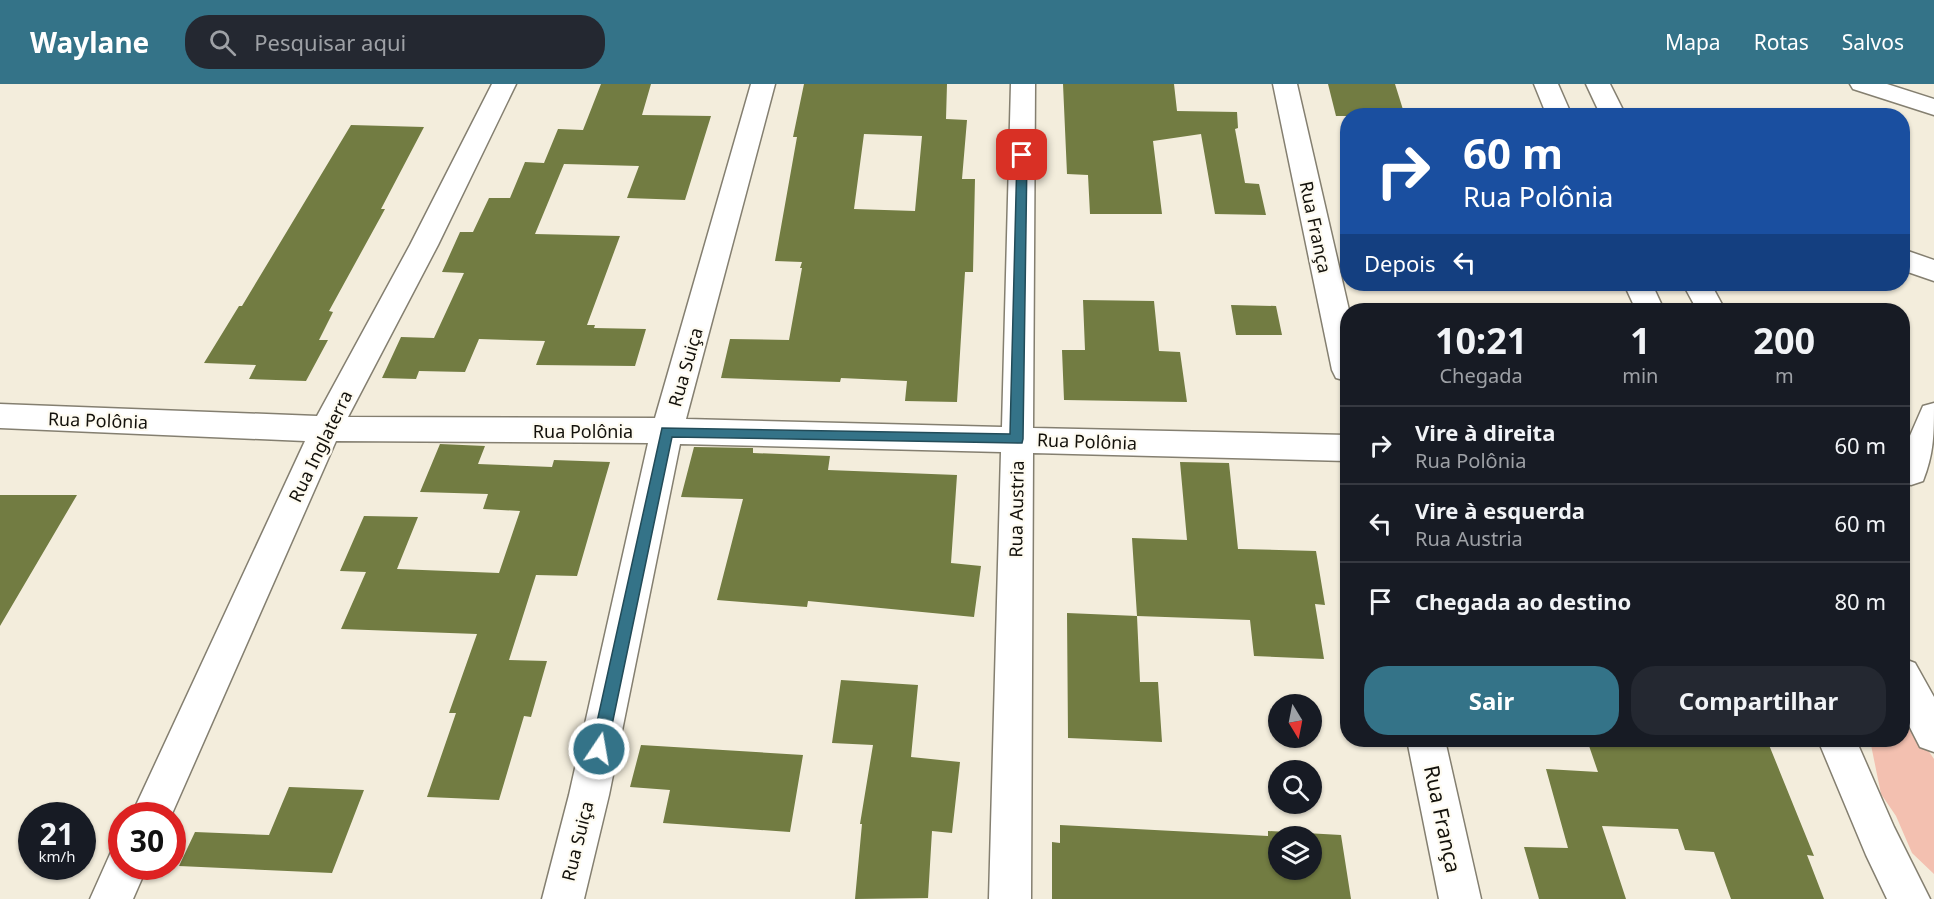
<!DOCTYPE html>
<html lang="pt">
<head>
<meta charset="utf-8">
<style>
  body { margin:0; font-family:"Noto Sans",sans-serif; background:#242831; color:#f1f3f6; height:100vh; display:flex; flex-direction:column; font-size:22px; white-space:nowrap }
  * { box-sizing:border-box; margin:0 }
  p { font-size:20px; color:#9ea1a6 }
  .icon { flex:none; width:33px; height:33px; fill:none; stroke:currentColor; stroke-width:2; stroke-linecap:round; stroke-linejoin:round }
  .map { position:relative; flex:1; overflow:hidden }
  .side { position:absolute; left:1340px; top:219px; width:570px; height:444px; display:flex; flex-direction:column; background:#171b24; border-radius:24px; box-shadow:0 2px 4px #0004 }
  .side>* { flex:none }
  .top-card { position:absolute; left:1340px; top:24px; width:570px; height:183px; border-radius:24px; box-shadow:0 2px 4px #0004; background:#1a4fa0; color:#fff; overflow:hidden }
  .needle { width:39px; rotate:170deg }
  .controls { position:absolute; left:1268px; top:610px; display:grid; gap:12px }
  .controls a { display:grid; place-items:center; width:54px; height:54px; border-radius:50%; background:#171b24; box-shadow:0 2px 4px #0004; font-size:30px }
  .speed { position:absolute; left:18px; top:718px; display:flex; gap:12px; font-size:30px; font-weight:700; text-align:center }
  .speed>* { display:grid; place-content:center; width:78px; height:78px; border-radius:50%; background:#171b24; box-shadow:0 2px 4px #0004; line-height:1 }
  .speed small { font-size:15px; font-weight:400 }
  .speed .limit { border:9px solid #d22; background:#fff; color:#111 }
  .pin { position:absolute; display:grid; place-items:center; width:51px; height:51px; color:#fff; margin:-26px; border-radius:12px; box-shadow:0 3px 9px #0006 }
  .me { position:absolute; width:66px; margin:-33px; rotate:12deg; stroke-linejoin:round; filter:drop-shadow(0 0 4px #0008) }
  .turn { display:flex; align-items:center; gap:21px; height:126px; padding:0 24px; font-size:27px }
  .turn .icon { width:78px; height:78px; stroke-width:2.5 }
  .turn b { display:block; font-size:42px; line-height:51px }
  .then { display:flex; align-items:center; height:57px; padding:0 24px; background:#0003; gap:12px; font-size:22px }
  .eta { display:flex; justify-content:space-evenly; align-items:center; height:102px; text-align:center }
  .eta b { font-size:36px; font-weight:700; line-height:42px }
  .button { display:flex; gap:12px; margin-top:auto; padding:12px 24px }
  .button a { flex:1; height:69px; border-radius:24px; background:#347388; color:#fff; font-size:24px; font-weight:700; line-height:69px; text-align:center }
  .button a+a { background:#242831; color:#f1f3f6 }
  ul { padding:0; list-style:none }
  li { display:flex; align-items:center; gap:18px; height:78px; padding:0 24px; border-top:2px solid #363941 }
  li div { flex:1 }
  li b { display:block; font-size:22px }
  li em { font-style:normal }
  header { display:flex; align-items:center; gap:36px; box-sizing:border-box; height:84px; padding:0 30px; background:#347388; color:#fff }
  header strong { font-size:28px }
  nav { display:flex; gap:33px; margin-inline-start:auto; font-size:21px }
  .search { width:420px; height:54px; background:#242831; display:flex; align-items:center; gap:15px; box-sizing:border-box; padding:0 21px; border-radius:24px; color:#9ea1a6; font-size:22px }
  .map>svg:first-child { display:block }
  .green { fill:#f3c0b0 }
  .building { fill:#727c42; fill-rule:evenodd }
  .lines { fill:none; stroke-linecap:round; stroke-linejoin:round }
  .minor-casing { stroke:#847f70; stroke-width:3 }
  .minor { fill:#fff; fill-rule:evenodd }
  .route { fill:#347388; stroke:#224b58; stroke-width:1.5 }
  .labels { text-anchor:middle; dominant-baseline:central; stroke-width:4.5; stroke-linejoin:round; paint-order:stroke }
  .street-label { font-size:18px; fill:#13110b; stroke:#fefbf1 }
  .near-street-label { font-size:21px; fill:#13110b; stroke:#fefbf1 }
</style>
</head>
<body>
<header>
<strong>Waylane</strong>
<div class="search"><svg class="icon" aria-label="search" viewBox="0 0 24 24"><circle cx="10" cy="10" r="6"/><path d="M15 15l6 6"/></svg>Pesquisar aqui</div>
<nav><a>Mapa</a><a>Rotas</a><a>Salvos</a></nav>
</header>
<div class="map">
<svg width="1934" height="815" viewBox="0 0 1934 815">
  <rect width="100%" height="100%" fill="#f3eddc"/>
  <path class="green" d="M1902 616 1922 657 1934 675V790L1912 769 1896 732 1881 710 1870 656H1902Z"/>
  <path class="building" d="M601 0H651L642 31 711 32 685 116 627 114 639 82 564 80 535 150 620 152 587 241H595L594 244 646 245 635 282 536 281 545 257 479 255 465 288 419 287 416 295 382 294 401 253 434 254 464 189 442 188 460 148H473L489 114H510L525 78 544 79 558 45 583 46Z
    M804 0H947L946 35 967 36 962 95H975L973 188H965L957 318 905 317 907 297 841 294 840 298 721 294 730 255 789 256 802 184H800L802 178 775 177 797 53H793ZM864 50 922 52 915 127 854 125Z
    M1063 0H1174L1177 27 1237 28 1238 44 1235 45 1245 99 1259 100 1266 131 1215 130 1201 50 1153 57 1162 130H1090L1088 91 1067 90Z
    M1328 0H1395L1405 32H1336Z
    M351 41 424 43 381 125H385L329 227 333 228 319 256H328L306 297 249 295 256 281 204 279 239 222H242Z
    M1083 216 1154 217 1159 267 1180 268 1187 318 1064 316 1062 266H1085Z
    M1231 221 1276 222 1282 251H1236Z
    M440 360 485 362 478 380 552 383 554 376 610 378 577 492 536 491 509 576 547 577 531 633 524 632 499 716 427 713 456 629H449L477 550 341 545 366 488 340 487 364 432 418 433 397 485 499 489 520 427 483 425 488 410 420 408Z
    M694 363 753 364V369L830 372 828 386 957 391 951 479 981 482 974 533 808 517 807 523 717 516 743 415 681 413Z
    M1180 378 1229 379 1238 465 1316 467 1325 521 1315 520 1324 575 1254 572 1250 536 1137 532 1132 454 1187 456Z
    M0 411H77L0 542Z
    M1067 529 1137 532 1140 598H1158L1162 658 1068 654Z
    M841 596 918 601 911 673 960 678 952 749 932 747 928 814 855 815 862 740H860L873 661 832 659Z
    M1587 656H1767L1814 772 1807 771 1824 815H1731L1714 768 1685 766 1678 745 1602 742 1626 815H1539L1524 763 1568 764 1546 685 1598 688Z
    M641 661 803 671 790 748 663 739 670 706 630 703Z
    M289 703 364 706 332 789 179 782 195 748 269 751Z
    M1060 741 1268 752V747L1341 751 1351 815H1052V758L1060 759ZM1278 753H1311V786H1278Z"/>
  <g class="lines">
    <g class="minor-casing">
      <path id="minor" d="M492 0H516L438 161 348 333 655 334 751 0H775L686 335 1002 343 1011 0H1035L1033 344 1347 351V377L1033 369 1031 815H989L1001 368 680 360 609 711 584 815H542L569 711 648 359 336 357 171 732H131L305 357 0 344V320L317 332 410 161Z
        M1273 0H1297L1349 226 1347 297 1336 294 1332 286Z
        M1534 0H1558L1572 32H1547Z
        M1586 0H1610L1626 32H1601Z
        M1850 0H1887L1934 15V31L1853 5Z
        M1902 165 1934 176V197L1902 186Z
        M1624 200H1652L1664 226H1636Z
        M1683 200H1711L1725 226H1697Z
        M1934 319C1934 350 1934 369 1923 397L1911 401 1902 398V370L1923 322Z
        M1902 574 1915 579 1934 613V668L1920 663 1902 628Z
        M1407 656H1445L1481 815H1439Z
        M1818 656H1856L1894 743 1930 815H1887L1866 771Z
        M122 764V783H147L133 815H90L111 768Z"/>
    </g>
    <use href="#minor" class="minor"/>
  </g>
  <path class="route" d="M1022 68 1027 71 1023 355 1022 359 672 353 607 665 604 671 599 673 593 671 591 665 662 344 1010 350 1017 71Z"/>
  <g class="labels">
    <g class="street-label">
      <text transform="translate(1316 143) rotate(78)">Rua França</text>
      <text transform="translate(685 283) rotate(-74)">Rua Suiça</text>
      <text transform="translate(98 336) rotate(2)">Rua Polônia</text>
      <text x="583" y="347">Rua Polônia</text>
      <text transform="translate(1087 357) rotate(2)">Rua Polônia</text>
      <text transform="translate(320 362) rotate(-64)">Rua Inglaterra</text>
      <text transform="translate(1016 425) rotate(-89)">Rua Austria</text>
      <text transform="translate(577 757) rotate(-76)">Rua Suiça</text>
    </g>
    <g class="near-street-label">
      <text transform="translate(1443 735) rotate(78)">Rua França</text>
    </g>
  </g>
</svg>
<div class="controls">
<a><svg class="needle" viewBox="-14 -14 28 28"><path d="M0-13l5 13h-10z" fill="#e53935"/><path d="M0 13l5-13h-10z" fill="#9ea1a6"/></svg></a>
<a><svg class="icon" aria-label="search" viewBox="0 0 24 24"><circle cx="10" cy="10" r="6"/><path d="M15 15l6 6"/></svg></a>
<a><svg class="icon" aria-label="layers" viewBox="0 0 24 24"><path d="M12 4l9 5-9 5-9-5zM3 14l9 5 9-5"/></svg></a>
</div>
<div class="speed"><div>21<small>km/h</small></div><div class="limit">30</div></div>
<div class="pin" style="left:1022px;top:71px;background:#d93025"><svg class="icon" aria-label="arrive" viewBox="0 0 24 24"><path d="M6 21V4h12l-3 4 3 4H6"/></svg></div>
<svg class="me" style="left:599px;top:665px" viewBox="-20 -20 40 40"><circle r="17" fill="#347388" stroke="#fff" stroke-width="3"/><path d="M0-11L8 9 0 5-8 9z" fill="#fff"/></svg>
<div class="top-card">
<div class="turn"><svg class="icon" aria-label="right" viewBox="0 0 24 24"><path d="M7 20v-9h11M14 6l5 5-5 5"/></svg><div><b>60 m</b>Rua Polônia</div></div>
<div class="then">Depois<svg class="icon" aria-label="left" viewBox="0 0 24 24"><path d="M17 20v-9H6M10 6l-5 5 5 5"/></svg></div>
</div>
<section class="side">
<div class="eta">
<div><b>10:21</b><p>Chegada</p></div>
<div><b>1</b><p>min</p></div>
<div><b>200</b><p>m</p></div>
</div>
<ul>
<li><svg class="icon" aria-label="right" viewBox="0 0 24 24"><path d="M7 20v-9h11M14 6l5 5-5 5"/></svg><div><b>Vire à direita</b><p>Rua Polônia</p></div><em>60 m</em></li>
<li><svg class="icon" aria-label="left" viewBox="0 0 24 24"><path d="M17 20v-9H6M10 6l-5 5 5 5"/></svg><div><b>Vire à esquerda</b><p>Rua Austria</p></div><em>60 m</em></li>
<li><svg class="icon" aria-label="arrive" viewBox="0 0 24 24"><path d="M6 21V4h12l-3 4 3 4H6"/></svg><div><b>Chegada ao destino</b></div><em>80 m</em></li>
</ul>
<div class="button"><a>Sair</a><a>Compartilhar</a></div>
</section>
</div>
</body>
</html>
